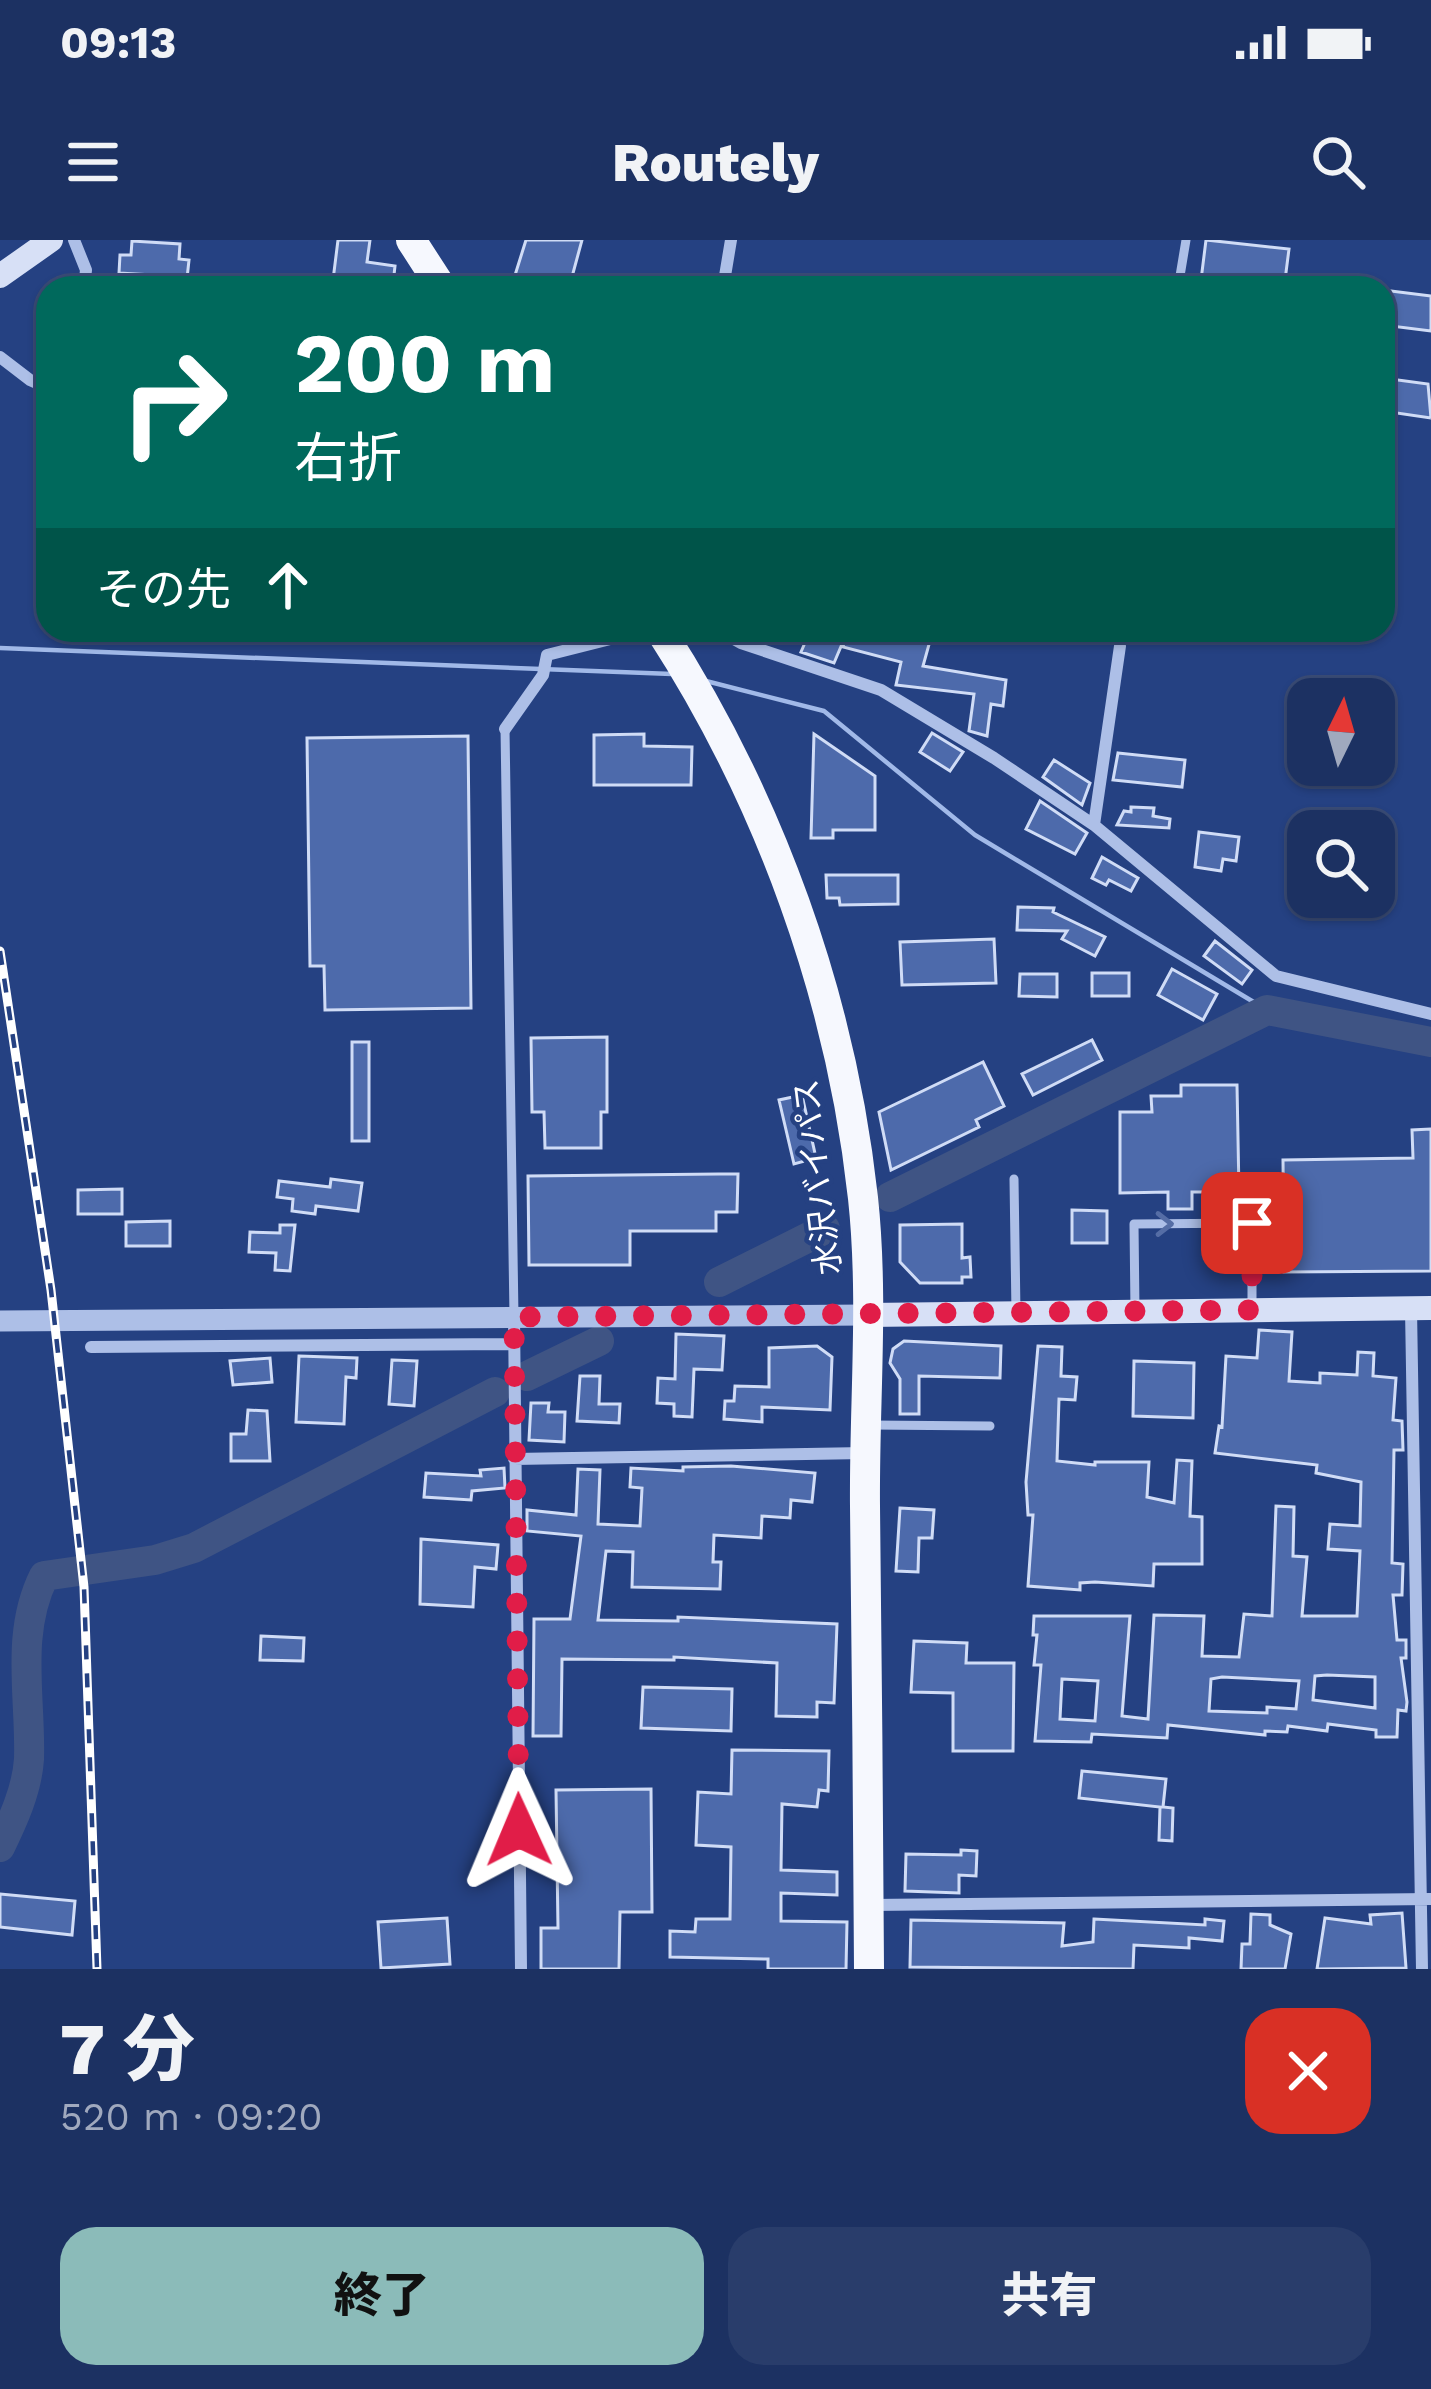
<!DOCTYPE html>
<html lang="ja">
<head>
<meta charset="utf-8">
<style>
  body { margin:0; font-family:"Work Sans","Noto Sans JP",sans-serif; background:#293d6b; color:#f1f3f6; height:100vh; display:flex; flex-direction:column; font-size:45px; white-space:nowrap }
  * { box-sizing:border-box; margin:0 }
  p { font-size:39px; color:#a0a9be }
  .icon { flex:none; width:66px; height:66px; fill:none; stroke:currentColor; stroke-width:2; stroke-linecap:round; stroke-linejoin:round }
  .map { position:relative; height:1729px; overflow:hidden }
  .drawer { display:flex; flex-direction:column; background:#1c3162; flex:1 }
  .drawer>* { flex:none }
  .banner { position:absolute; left:36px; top:36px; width:1359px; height:366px; border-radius:36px; box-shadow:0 3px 9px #0004,0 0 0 3px #3a4c77; background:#00695c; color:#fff; overflow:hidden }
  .needle { width:78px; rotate:5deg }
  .tools { position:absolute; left:1287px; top:438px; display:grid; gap:24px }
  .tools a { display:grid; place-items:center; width:108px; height:108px; border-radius:24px; background:#1c3162; box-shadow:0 3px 9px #0004,0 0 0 3px #3a4c77; font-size:60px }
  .pin { position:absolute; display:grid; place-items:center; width:102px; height:102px; color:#fff; margin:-51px; border-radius:24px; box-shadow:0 6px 18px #0006 }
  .me { position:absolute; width:132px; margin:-66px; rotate:359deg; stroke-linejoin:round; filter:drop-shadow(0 0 9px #0008) }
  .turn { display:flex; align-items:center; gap:42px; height:252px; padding:0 60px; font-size:54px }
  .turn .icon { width:156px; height:156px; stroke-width:2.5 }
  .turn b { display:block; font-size:84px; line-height:102px }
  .then { display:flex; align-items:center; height:114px; padding:0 60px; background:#0003; gap:24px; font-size:45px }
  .round { display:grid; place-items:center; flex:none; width:126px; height:126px; border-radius:36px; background:#293d6b }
  .overview { display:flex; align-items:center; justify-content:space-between; height:204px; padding:0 60px }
  h1 { font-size:72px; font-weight:800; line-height:90px }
  .action { display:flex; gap:24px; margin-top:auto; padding:24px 60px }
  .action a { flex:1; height:138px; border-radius:36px; background:#8bbbb9; color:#111; font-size:48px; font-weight:800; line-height:138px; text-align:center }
  .action a+a { background:#293d6b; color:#f1f3f6 }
  .status { display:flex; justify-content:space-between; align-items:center; height:84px; padding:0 60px; background:#1c3162; direction:ltr }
  .status svg { height:33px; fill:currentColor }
  header { display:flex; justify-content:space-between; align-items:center; height:156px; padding:0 60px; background:#1c3162; font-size:54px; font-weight:800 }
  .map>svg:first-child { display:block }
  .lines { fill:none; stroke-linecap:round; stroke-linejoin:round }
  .stream { stroke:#a1b9e8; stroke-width:4.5 }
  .river { stroke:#3f5484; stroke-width:30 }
  .building { fill:#4d6aab; stroke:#d0dcf6; stroke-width:3; fill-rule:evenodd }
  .service { stroke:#adbfe7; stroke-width:9 }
  .minor { stroke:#adbfe7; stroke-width:12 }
  .tertiary { stroke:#adbfe7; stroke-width:21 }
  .secondary { stroke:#d7e0f6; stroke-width:24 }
  .trunk { stroke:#f6f8fe; stroke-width:30 }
  .rail-casing { stroke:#fff; stroke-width:9 }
  .rail { stroke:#254182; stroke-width:4.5; stroke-dasharray:14; stroke-linecap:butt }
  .oneway { stroke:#556da5 }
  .route { stroke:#e11d48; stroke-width:21; stroke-dasharray:0 37.8 }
  .labels { text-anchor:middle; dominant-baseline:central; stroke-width:9; stroke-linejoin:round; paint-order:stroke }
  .street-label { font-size:33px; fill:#fff; stroke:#254182 }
</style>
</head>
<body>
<div class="status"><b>09:13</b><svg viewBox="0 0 49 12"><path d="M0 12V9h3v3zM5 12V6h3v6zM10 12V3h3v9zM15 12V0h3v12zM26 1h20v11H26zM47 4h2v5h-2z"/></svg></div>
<header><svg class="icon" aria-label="menu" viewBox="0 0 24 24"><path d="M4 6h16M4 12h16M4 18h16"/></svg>Routely<svg class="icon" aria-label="search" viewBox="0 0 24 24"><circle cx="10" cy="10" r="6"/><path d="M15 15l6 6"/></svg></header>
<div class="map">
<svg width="1431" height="1729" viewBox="0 0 1431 1729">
  <rect width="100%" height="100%" fill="#254182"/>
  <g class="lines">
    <path class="stream" d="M0 408 672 434
      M706 441 824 471 975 595 1267 770"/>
    <path class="river" d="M890 957 1267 770 1431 802
      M719 1042 825 989
      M527 1136 599 1101
      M0 1607C13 1580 27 1550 29 1519 31 1458 15 1394 44 1336L155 1320 194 1308 495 1152"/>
  </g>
  <path class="building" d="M338 0H370L367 22 395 26 393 44 358 42 357 48H332Z
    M526 0H582L569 48H511Z
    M1206 0 1289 9 1284 48H1200Z
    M132 1 180 4 179 19 189 20 186 48H168L169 36 119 33 120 15H131Z
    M1383 50 1431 56V91L1383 85Z
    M1383 138 1428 144 1431 178 1383 171Z
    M847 390H933L923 426 1006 440 1003 466 991 464 987 496 969 491 974 454 896 445 901 422 843 407Z
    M810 391 842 404 834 423 801 412Z
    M932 493 963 512 950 531 920 512Z
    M644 494V506L692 507 691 545H594V495Z
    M814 494 875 536V590H833V598H811Z
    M468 496 471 768 325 770 324 726H310L307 498Z
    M1118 513 1185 520 1182 547 1113 540Z
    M1054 520 1090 543 1082 565 1043 537Z
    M1040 561 1087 593 1075 614 1026 589Z
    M1131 567 1154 568 1153 576 1170 579 1169 588 1117 585 1124 571 1131 572Z
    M1199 592 1239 597 1236 621 1223 619 1221 631 1195 627Z
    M1102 617 1138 638 1131 651 1109 640 1106 645 1092 638Z
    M826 635H898V664L840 665 839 658H827Z
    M1018 667 1054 668 1053 672 1105 697 1095 716 1062 699 1067 691 1017 690Z
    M994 699 996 743 902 745 900 702Z
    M1215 701 1252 730 1242 744 1204 716Z
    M1172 729 1217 754 1203 780 1158 755Z
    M1092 733H1129V756H1092Z
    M1020 734H1057V757L1019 756Z
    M607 797V872H601V908H545L544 872H532L531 798Z
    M1092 800 1102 820 1033 855 1022 834Z
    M352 802H369V901H352Z
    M983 822 1004 866 976 880 979 887 891 930 879 872Z
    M1181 845H1237L1239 952H1192V969H1168V952L1120 953V872H1152L1151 856H1181Z
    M802 855 816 918 794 924 779 860Z
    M1431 889V1031L1284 1032 1283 920 1413 918 1412 890Z
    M719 934H738L737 972H716V991H630V1025H529L528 936Z
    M331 939 362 943 358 971 316 966 315 974 292 971 293 959 277 957 279 941 330 947Z
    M122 949V974H78V950Z
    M1072 970 1107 971V1003H1072Z
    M170 981V1006H126V982Z
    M962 984V1018L970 1017 971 1037H962V1043H920L900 1022V985Z
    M280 985H295L290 1031 275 1030 276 1013 249 1012 250 992 280 993Z
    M1259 1090 1292 1092 1289 1141 1320 1143V1133L1357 1135 1358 1112 1374 1113 1373 1136 1396 1138 1393 1180 1402 1181 1403 1210H1394L1392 1323 1403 1324 1402 1355H1393L1397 1400H1406V1418H1401L1407 1462 1406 1471 1398 1470 1397 1497H1376V1490L1328 1484 1327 1491 1288 1486 1287 1492 1265 1491V1495L1168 1485 1167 1498 1092 1494 1091 1502 1035 1501 1041 1425H1034L1037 1395H1033L1034 1376H1130L1122 1476 1148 1479 1154 1375 1204 1376 1202 1416 1239 1417 1244 1374 1272 1376 1276 1266 1294 1267 1293 1316 1307 1317 1302 1376H1357L1360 1311 1328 1309 1330 1284 1360 1286 1361 1242 1316 1233 1317 1225 1215 1213 1219 1186 1222 1187 1226 1116 1257 1118ZM1327 1435 1375 1437V1468L1313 1460 1315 1436ZM1222 1437 1299 1441 1296 1469 1267 1467V1473L1209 1471 1211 1439ZM1062 1439 1098 1441 1095 1481 1060 1479Z
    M676 1094 724 1096 722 1130 694 1129 692 1177 674 1176V1164L657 1163 658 1138 675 1139Z
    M904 1101 1001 1106 1000 1138 919 1136V1174H900V1139L890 1123 893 1109Z
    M817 1106 832 1117 830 1170 762 1167V1182L724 1179 725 1161H734L735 1146 769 1147V1108Z
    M1038 1106 1062 1107 1061 1136 1077 1137 1075 1160 1059 1159 1057 1221 1095 1225V1222H1149L1147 1257 1174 1263 1177 1220 1192 1221 1190 1276 1202 1277V1324H1154L1153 1346 1095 1342 1080 1343V1350L1028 1346 1033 1275H1028L1026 1242Z
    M299 1116 357 1118 356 1138 346 1137 344 1184 296 1182Z
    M270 1118 272 1142 233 1145 230 1121Z
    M392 1120 417 1121 414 1166 389 1164Z
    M1134 1121 1194 1123 1193 1178 1133 1176Z
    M580 1136H600L599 1164H620L619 1183 577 1181Z
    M531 1163H549L548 1172H565L564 1202 529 1200Z
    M248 1170 267 1171 270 1221H231V1194H246Z
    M731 1226 815 1233 812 1262 791 1260 790 1278 762 1276 761 1298 714 1295 713 1322H721L720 1349 632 1347 633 1312 606 1311 598 1380 678 1381V1377L837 1384 834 1463 817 1462V1477L776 1476 777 1423 674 1417V1420L562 1419 561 1496H533L534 1379H570L581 1296 527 1291V1270L576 1275 578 1229 600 1230 598 1284 640 1286 642 1248 630 1247 631 1228 683 1231V1227Z
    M504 1228 505 1248 472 1251 471 1260 424 1257 426 1233 481 1236 480 1230Z
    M900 1268 934 1270 932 1298H919L918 1332 896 1331Z
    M421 1299 498 1305 496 1329 475 1327 473 1367 420 1364Z
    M261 1396 304 1398 303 1421 260 1420Z
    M914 1401 967 1403 966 1423H1014L1013 1511H953V1453L911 1452Z
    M643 1447 732 1449 731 1491 641 1488Z
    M732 1510 829 1511 828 1551 819 1550 817 1567 782 1564 781 1630 837 1632V1655L781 1653V1681L847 1682 846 1729H768V1719L670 1717V1691L695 1692 696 1679H730L731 1607 696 1605 698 1552 731 1554Z
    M1082 1531 1166 1539 1163 1567 1173 1568 1172 1601 1159 1600 1160 1567 1079 1558Z
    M651 1549 652 1672H620L619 1729H541V1688H558L556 1550Z
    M961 1610 977 1611 976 1636 959 1635V1653L905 1651 906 1614 961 1615Z
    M0 1654 75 1661 72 1695 0 1687Z
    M1402 1673 1406 1728 1317 1729 1325 1678 1371 1684 1370 1675Z
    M1251 1674 1270 1675V1685L1291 1694 1285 1729H1241L1242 1704H1250Z
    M447 1678 450 1724 381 1728 378 1682Z
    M1094 1679 1205 1685V1679L1224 1681 1222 1701 1189 1698V1708L1134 1705 1133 1729 910 1727 911 1680 1064 1683 1062 1706 1093 1702Z"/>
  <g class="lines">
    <path class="service" d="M1178 48 1186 0
      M505 489 514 1077
      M1014 939 1016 1073
      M1135 1071 1134 984 1252 983V1067
      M870 1185 990 1186"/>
    <path class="minor" d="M74 0 86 30 84 48
      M723 48 731 0
      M0 117 30 140 48 148
      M718 390 741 403 881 450 994 518 1094 585 1276 736 1431 774
      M505 489 543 435 547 415 646 390
      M1094 585 1120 406
      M1411 1069 1422 1729
      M514 1077 521 1729
      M91 1107 514 1104
      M514 1219 865 1213
      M870 1665 1431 1659"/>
    <path class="tertiary" d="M0 1081 867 1075"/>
    <path class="secondary" d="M0 36 51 0
      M867 1075 1431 1068"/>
    <path class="trunk" d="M411 0 442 48
      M660 390C770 560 841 757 863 958 874 1060 864 1164 865 1266 866 1420 869 1575 869 1729"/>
    <g class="rail-casing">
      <path id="rail" d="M0 711 51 1050 84 1347 97 1729"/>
    </g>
    <use href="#rail" class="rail"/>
  </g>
  <defs><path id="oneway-chevron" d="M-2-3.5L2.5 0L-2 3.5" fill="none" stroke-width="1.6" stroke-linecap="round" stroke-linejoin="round" transform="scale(3)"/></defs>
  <use class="oneway" href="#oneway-chevron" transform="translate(1164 984)"/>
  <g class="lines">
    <path class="route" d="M519 1590 514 1077 1252 1070V983"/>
  </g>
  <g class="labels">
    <g class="street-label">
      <text transform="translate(817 937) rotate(-97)">水沢バイパス</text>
    </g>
  </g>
</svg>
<div class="tools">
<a><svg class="needle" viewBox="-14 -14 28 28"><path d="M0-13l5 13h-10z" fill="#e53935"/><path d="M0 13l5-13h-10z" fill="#a0a9be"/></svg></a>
<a><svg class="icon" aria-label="search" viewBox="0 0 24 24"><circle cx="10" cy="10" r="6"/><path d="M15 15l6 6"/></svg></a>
</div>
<div class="pin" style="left:1252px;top:983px;background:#d93025"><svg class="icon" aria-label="arrive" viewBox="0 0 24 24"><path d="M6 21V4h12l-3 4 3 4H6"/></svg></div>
<svg class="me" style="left:519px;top:1590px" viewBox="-20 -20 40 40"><path d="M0-17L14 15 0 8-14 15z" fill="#e11d48" stroke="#fff" stroke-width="4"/></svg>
<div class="banner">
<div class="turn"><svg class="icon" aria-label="right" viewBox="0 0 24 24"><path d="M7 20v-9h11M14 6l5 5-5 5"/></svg><div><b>200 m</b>右折</div></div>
<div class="then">その先<svg class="icon" aria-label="ahead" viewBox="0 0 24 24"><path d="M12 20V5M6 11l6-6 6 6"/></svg></div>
</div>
</div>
<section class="drawer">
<div class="overview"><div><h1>7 分</h1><p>520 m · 09:20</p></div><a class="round" style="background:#d93025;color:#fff"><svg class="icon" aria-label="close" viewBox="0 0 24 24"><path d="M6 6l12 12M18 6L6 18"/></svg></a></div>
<div class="action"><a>終了</a><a>共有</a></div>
</section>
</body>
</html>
